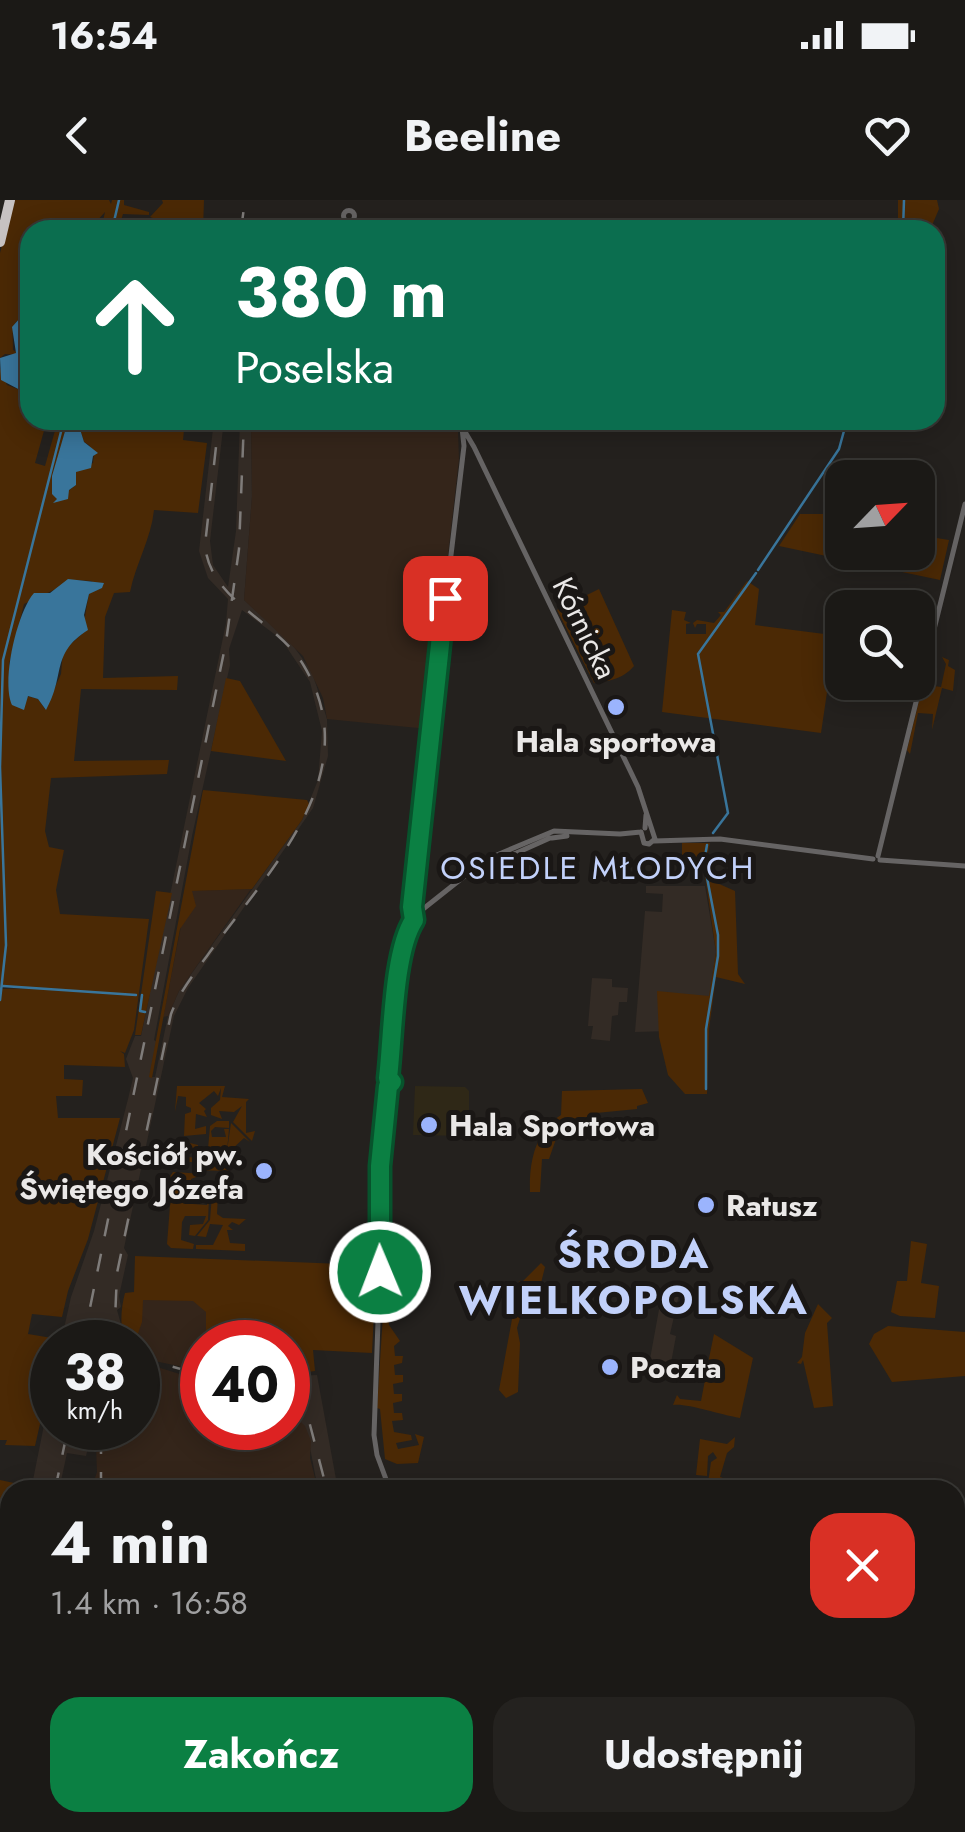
<!DOCTYPE html>
<html lang="pl">
<head>
<meta charset="utf-8">
<style>
  body { margin:0; font-family:Jost,sans-serif; background:#24221f; color:#f1f3f6; height:100vh; display:flex; flex-direction:column; font-size:38px; white-space:nowrap }
  * { box-sizing:border-box; margin:0 }
  p { font-size:32px; color:#a0a0a1 }
  .icon { flex:none; width:55px; height:55px; fill:none; stroke:currentColor; stroke-width:2; stroke-linecap:round; stroke-linejoin:round }
  .map { position:relative; flex:1; overflow:hidden }
  .drawer { position:absolute; left:0px; top:1280px; width:965px; height:352px; display:flex; flex-direction:column; background:#1b1916; border-radius:30px 30px 0 0; box-shadow:0 5px 25px #0003,0 0 0 2px #393835 }
  .drawer>* { flex:none }
  .guide { position:absolute; left:20px; top:20px; width:925px; height:210px; border-radius:30px; box-shadow:0 5px 25px #0003,0 0 0 2px #393835; background:#0b6e4f; color:#fff; overflow:hidden }
  .needle { width:65px; rotate:65deg }
  .tools { position:absolute; left:825px; top:260px; display:grid; gap:20px }
  .tools a { display:grid; place-items:center; width:110px; height:110px; border-radius:20px; background:#1b1916; box-shadow:0 5px 25px #0003,0 0 0 2px #393835; font-size:50px }
  .speed { position:absolute; left:30px; top:1120px; display:flex; gap:20px; font-size:50px; font-weight:700; text-align:center }
  .speed>* { display:grid; place-content:center; width:130px; height:130px; border-radius:50%; background:#1b1916; box-shadow:0 5px 25px #0003,0 0 0 2px #393835; line-height:1 }
  .speed small { font-size:25px; font-weight:400 }
  .speed .limit { border:15px solid #d22; background:#fff; color:#111 }
  .pin { position:absolute; display:grid; place-items:center; width:85px; height:85px; color:#fff; margin:-42px; border-radius:20px; box-shadow:0 5px 15px #0006 }
  .me { position:absolute; width:110px; margin:-55px; rotate:359deg; stroke-linejoin:round; filter:drop-shadow(0 0 8px #0008) }
  .turn { display:flex; align-items:center; gap:35px; height:210px; padding:0 50px; font-size:45px }
  .turn .icon { width:130px; height:130px; stroke-width:2.5 }
  .turn b { display:block; font-size:70px; line-height:85px }
  .round { display:grid; place-items:center; flex:none; width:105px; height:105px; border-radius:30px; background:#24221f }
  .headline { display:flex; align-items:center; justify-content:space-between; height:170px; padding:0 50px }
  h1 { font-size:60px; font-weight:700; line-height:75px }
  .button { display:flex; gap:20px; margin-top:auto; padding:20px 50px }
  .button a { flex:1; height:115px; border-radius:30px; background:#0b8043; color:#fff; font-size:40px; font-weight:700; line-height:115px; text-align:center }
  .button a+a { background:#24221f; color:#f1f3f6 }
  .status { display:flex; justify-content:space-between; align-items:center; height:70px; padding:0 50px; background:#1b1916; direction:ltr }
  .status svg { height:28px; fill:currentColor }
  header { display:flex; justify-content:space-between; align-items:center; height:130px; padding:0 50px; background:#1b1916; font-size:45px; font-weight:700 }
  .map>svg:first-child { display:block }
  .built { fill:#332b25; fill-rule:evenodd }
  .industrial { fill:#34251a }
  .education { fill:#2f2817 }
  .green { fill:#4b2905; fill-rule:evenodd }
  .water { fill:#39759b }
  .lines { fill:none; stroke-linecap:round; stroke-linejoin:round }
  .stream { stroke:#39759b; stroke-width:2.5 }
  .river { stroke:#39759b; stroke-width:6 }
  .minor { stroke:#666464; stroke-width:5 }
  .highway { stroke:#c7c2c2; stroke-width:10 }
  .rail { stroke:#7f7c7a; stroke-width:2.5; stroke-dasharray:18 18; stroke-linecap:butt }
  .route-casing { stroke:#07532c; stroke-width:25 }
  .route { stroke:#0b8043; stroke-width:18 }
  .poi-dot { fill:#9bb4fd; stroke:#1a1715; stroke-width:4 }
  .labels { text-anchor:middle; dominant-baseline:central; stroke-width:10; stroke-linejoin:round; paint-order:stroke }
  .street-label { font-size:30px; fill:#eae8e7; stroke:#1a1715 }
  .poi-label { font-size:30px; font-weight:bold; fill:#eae8e7; stroke:#1a1715; text-anchor:start }
  .neighbourhood-label { font-size:32px; letter-spacing:2.5px; fill:#c2d1fa; stroke:#1a1715 }
  .district-label { font-size:40px; font-weight:bold; letter-spacing:2.5px; fill:#c2d1fa; stroke:#1a1715 }
</style>
</head>
<body>
<div class="status"><b>16:54</b><svg viewBox="0 0 49 12"><path d="M0 12V9h3v3zM5 12V6h3v6zM10 12V3h3v9zM15 12V0h3v12zM26 1h20v11H26zM47 4h2v5h-2z"/></svg></div>
<header><svg class="icon" aria-label="back" viewBox="0 0 24 24"><path d="M15 5l-7 7 7 7"/></svg>Beeline<svg class="icon" aria-label="heart" viewBox="0 0 24 24"><path d="M12 20l-8-8c-3-5 5-10 8-4 3-6 11-1 8 4z"/></svg></header>
<div class="map">
<svg width="965" height="1632" viewBox="0 0 965 1632">
  <rect width="100%" height="100%" fill="#24211e"/>
  <path class="built" d="M214 220H224L210 341 213 365 228 387 236 331 240 220H251L252 296 244 400 289 440 312 472 327 519 328 556 313 608 188 788 174 816 124 1048 128 1055 119 1096 121 1107 117 1110 126 1142 107 1137 106 1142H61L71 1097 94 1031 128 899 133 878 126 859 135 836H141L226 423 228 399 208 378 199 351ZM242 410 281 439 310 482 322 531 318 580 302 620 179 791 168 816 155 877H150L157 842 154 840 192 636 230 465 229 449Z
    M646 686H705L716 752 704 830 635 832 645 711 662 712 663 694 646 693Z
    M592 778 612 779V787L628 788 627 802H619L618 815 612 816 610 841 591 839 593 826H588Z
    M665 1086H681L670 1134 676 1136 671 1163 650 1159 660 1104 649 1095 663 1093Z
    M317 1175 336 1279 338 1290H318L309 1242 302 1225 288 1209V1192L300 1201 299 1176Z
    M52 1185V1228H91V1235L86 1256 67 1253 59 1290H31Z"/>
  <path class="industrial" d="M251 220H453L458 231 459 259 428 529 327 519 323 498 303 456 244 400 252 296Z
    M251 689 179 791 168 816 163 817 188 691Z
    M125 1093 232 1096V1142H202V1171L145 1159 138 1154V1142H126L121 1131Z
    M138 1161 202 1181V1228H288V1209L305 1226 311 1241 310 1258 318 1290H91L97 1272 96 1246 90 1244 91 1228H138Z
    M370 1622H550V1632H363Z"/>
  <path class="education" d="M415 886 465 887 469 891V936L413 935Z"/>
  <path class="green" d="M14 0H109L111 4 112 0H124V5L149 12V15L123 14 118 30H101L105 12 95 23 94 30 47 29 41 23 39 30H30V68L23 95 30 100V117C9 117 13 134 13 150L22 155 5 154 0 158V53Z
    M162 0H204L203 30H154L156 19 150 17 163 3Z
    M898 0H937L939 9 930 30H898Z
    M0 168 7 185 23 191 30 200V220H47L35 263 45 266 58 220H68L54 278 57 299 76 285 75 272 93 263 94 254 89 245 84 242 80 229 83 220H185L183 240 207 243 198 313 154 310C151 339 136 363 130 392L114 393 105 417 103 478 178 476 177 490 81 489 74 561 169 560 167 574 51 578 45 631 49 647 64 650 56 690 60 714 149 719 134 830 125 853 120 851 124 854 125 867 64 865V879L83 880 82 896H56L58 918H120L88 1039 68 1091 62 1117 32 1114 28 1134 58 1139 52 1142V1167H43L34 1190 47 1193 35 1246 5 1245 7 1240H0V789L35 788 0 786ZM75 380 91 381 102 388 89 393 82 434 63 451 61 474 45 509 38 499 27 496 23 509 9 464 24 404Z
    M800 314H842V352H918V335L949 340 940 380 779 346Z
    M747 381 759 389 755 425 840 436 835 438 821 533 662 512 672 410 686 412 684 420 691 423 686 424V434H706V424H697L695 428 693 423 697 420 714 423 721 415 718 412H724Z
    M599 389 634 466C622 480 608 481 594 483L557 410Z
    M930 456 936 457 932 461 926 491 932 493 934 486 941 487 946 464 942 457 949 460 948 466 955 470 953 491 942 488 932 530 933 514 918 513 910 554 907 550Z
    M226 478 240 481 286 561 211 551Z
    M203 590 307 600 309 604 302 620 252 689 192 691 196 706 180 729 152 878 149 877Z
    M682 643H710L706 662 708 679 735 691 738 774 745 784 716 777 709 829 707 894H685L668 875 659 837 657 791 709 796 716 752 703 662 682 663Z
    M156 691 172 693 141 835H135Z
    M177 886H225L222 897 249 899 246 902V933L255 931 252 941 233 922 242 906 234 912 219 911 222 919 211 915V908L220 900 221 888 218 896 214 891 199 903 206 909 204 911 207 917 196 914 195 929 206 926V934L184 936 185 914 191 912V908L186 906V897L178 896 175 912Z
    M642 889 648 903 637 906V909L596 913 563 928 565 932 556 939 549 959H542L540 992H530C529 962 535 932 561 915L562 891Z
    M217 921H229V928L215 927 211 931 212 937H226L224 929H229L227 951 231 923 250 942 244 938 230 951 236 959 228 971 192 970V962H182V941L198 945V948L187 952V957L226 960 224 950 208 949 210 926Z
    M173 972 204 974 191 979 193 1004 207 1005 209 998 208 1020 195 1036 189 1035 190 1025 203 1024 206 1016H185L182 1022 181 1040 194 1044 193 1049 171 1048 167 1044 172 980 169 978Z
    M206 986H229V997L218 994 217 1014 223 1018 246 1019 239 1025 232 1022 228 1026 233 1030H227L230 1043 245 1044V1051L196 1049V1045H213L223 1025 210 1024 206 1037 197 1036 210 1020 212 995 206 992Z
    M911 1041 927 1044 921 1083 939 1086 935 1118 900 1116 891 1112 897 1081H907Z
    M135 1056 368 1065 376 1070 372 1153 313 1150 315 1171 288 1175V1142H206V1112L193 1101 143 1100 142 1122 135 1142H126C119 1128 121 1108 125 1093L134 1092Z
    M541 1063 545 1067 541 1083H537V1104L553 1105V1115H521L517 1128 520 1143 518 1192 506 1198 499 1190 519 1081 532 1084 523 1081Z
    M385 1084 389 1125 400 1141 394 1146 395 1156H403L402 1163 394 1165 395 1175H403V1182L393 1184 394 1194H402V1201L393 1203 394 1213H402L403 1220 392 1221 394 1232 411 1235 412 1240 396 1243 398 1249 419 1245 415 1234 424 1237 418 1263 397 1264 385 1259 380 1209 377 1208Z
    M818 1104 832 1118 827 1123 833 1206 814 1208 803 1160 801 1164 797 1163 802 1157 805 1133Z
    M888 1126 965 1132V1176L892 1182 869 1144 874 1134Z
    M714 1134 753 1158 740 1218C717 1214 687 1203 673 1205L677 1195 680 1199 701 1201 705 1180 690 1176 691 1173H696L697 1167 707 1168Z
    M735 1237 734 1247 727 1253 720 1277 729 1280 727 1290H711L716 1280 708 1283 711 1262 717 1258 713 1252 708 1256 707 1276 696 1275 700 1239 727 1244Z
    M0 1280 28 1286 27 1290H10V1369L7 1385 0 1386Z
    M10 1391V1479L0 1514V1392Z
    M10 1506V1622L91 1623 81 1632H0V1536Z
    M955 1546 959 1552 957 1555 965 1561V1632H765L763 1623 955 1622Z
    M233 1623V1622L358 1623 352 1632H232Z"/>
  <path class="water" d="M30 117V200L24 197 22 191 1 180 0 158 16 153 12 127 20 118Z
    M83 220 80 229 84 242 98 253 93 256 91 268 76 272V285L69 290 68 299 53 303 57 299 52 294V276L68 221Z
    M68 379 104 383 102 388 89 394 84 415 88 430C50 454 66 475 46 510L38 499 28 496 24 510 12 505C1 482 17 412 34 393H50Z"/>
  <g class="lines">
    <path class="stream" d="M112 30 119 0
      M903 30 904 0
      M758 370 839 249 847 220
      M713 633 728 613 698 454 756 373
      M3 786 136 795
      M142 795 140 811 145 812
      M0 800 6 745 0 567 3 460 64 220
      M706 889V829L718 756V735L704 662 707 645
      M0 1404 10 1418
      M0 1500 10 1471
      M105 1622 108 1632
      M914 1622 927 1632"/>
    <path class="river" d="M955 1550 965 1533
      M869 1632 885 1622"/>
    <path class="minor" d="M343.5 16a5.5 5.5 0 1 1 11 0a5.5 5.5 0 1 1-11 0Z
      M458 220 474 247 638 587 655 639 649 644 644 643 641 632
      M645 628 646 615
      M552 638 567 636
      M654 641 720 639 873 659
      M878 656 965 304
      M880 660 965 666
      M485 667 550 638
      M413 717 419 623 464 246 462 228
      M413 717 485 660 554 631 620 634 641 632
      M389 878 400 767 408 722
      M380 1058V961L388 886
      M380 1065 374 1235 377 1255 390 1290
      M0 1389 10 1387
      M955 1512 965 1514
      M356 1632 362 1622
      M554 1632V1622"/>
    <path class="highway" d="M0 42 10 0"/>
    <path class="rail" d="M241 30 245 0
      M83 1142 226 442 239 349 244 220
      M123 1142 115 1120 117 1073 171 814C179 793 193 775 207 756 267 672 369 575 304 466 277 420 210 402 205 345L219 220
      M138 1157 202 1175
      M288 1196 309 1221 327 1290
      M55 1290 68 1228
      M101 1290V1228
      M0 1527 10 1493"/>
  </g>
  <g class="lines">
    <g class="route-casing">
      <path id="route" d="M380 1072 384 1062 380 1058V966L388 886 392 882 388 878C393 837 393 752 414 720L412 707 445 398"/>
    </g>
    <use href="#route" class="route"/>
  </g>
  <g class="poi-dot">
    <circle cx="616" cy="507" r="10"/>
    <circle cx="429" cy="925" r="10"/>
    <circle cx="264" cy="971" r="10"/>
    <circle cx="706" cy="1005" r="10"/>
    <circle cx="610" cy="1167" r="10"/>
  </g>
  <g class="labels">
    <g class="street-label">
      <text transform="translate(585 428) rotate(64)">Kórnicka</text>
    </g>
    <g class="poi-label">
      <text x="616" y="541" text-anchor="middle">Hala sportowa</text>
      <text x="449" y="925">Hala Sportowa</text>
      <text x="244" y="954" text-anchor="end">Kościół pw.<tspan x="244" dy="34">Świętego Józefa</tspan></text>
      <text x="726" y="1005">Ratusz</text>
      <text x="630" y="1167">Poczta</text>
    </g>
    <g class="neighbourhood-label">
      <text x="598" y="668">OSIEDLE MŁODYCH</text>
    </g>
    <g class="district-label">
      <text x="634" y="1054">ŚRODA<tspan x="634" dy="46">WIELKOPOLSKA</tspan></text>
    </g>
  </g>
</svg>
<div class="tools">
<a><svg class="needle" viewBox="-14 -14 28 28"><path d="M0-13l5 13h-10z" fill="#e53935"/><path d="M0 13l5-13h-10z" fill="#a0a0a1"/></svg></a>
<a><svg class="icon" aria-label="search" viewBox="0 0 24 24"><circle cx="10" cy="10" r="6"/><path d="M15 15l6 6"/></svg></a>
</div>
<div class="speed"><div>38<small>km/h</small></div><div class="limit">40</div></div>
<div class="pin" style="left:445px;top:398px;background:#d93025"><svg class="icon" aria-label="arrive" viewBox="0 0 24 24"><path d="M6 21V4h12l-3 4 3 4H6"/></svg></div>
<svg class="me" style="left:380px;top:1072px" viewBox="-20 -20 40 40"><circle r="17" fill="#0b8043" stroke="#fff" stroke-width="3"/><path d="M0-11L8 9 0 5-8 9z" fill="#fff"/></svg>
<div class="guide">
<div class="turn"><svg class="icon" aria-label="ahead" viewBox="0 0 24 24"><path d="M12 20V5M6 11l6-6 6 6"/></svg><div><b>380 m</b>Poselska</div></div>
</div>
<section class="drawer">
<div class="headline"><div><h1>4 min</h1><p>1.4 km · 16:58</p></div><a class="round" style="background:#d93025;color:#fff"><svg class="icon" aria-label="close" viewBox="0 0 24 24"><path d="M6 6l12 12M18 6L6 18"/></svg></a></div>
<div class="button"><a>Zakończ</a><a>Udostępnij</a></div>
</section>
</div>
</body>
</html>
